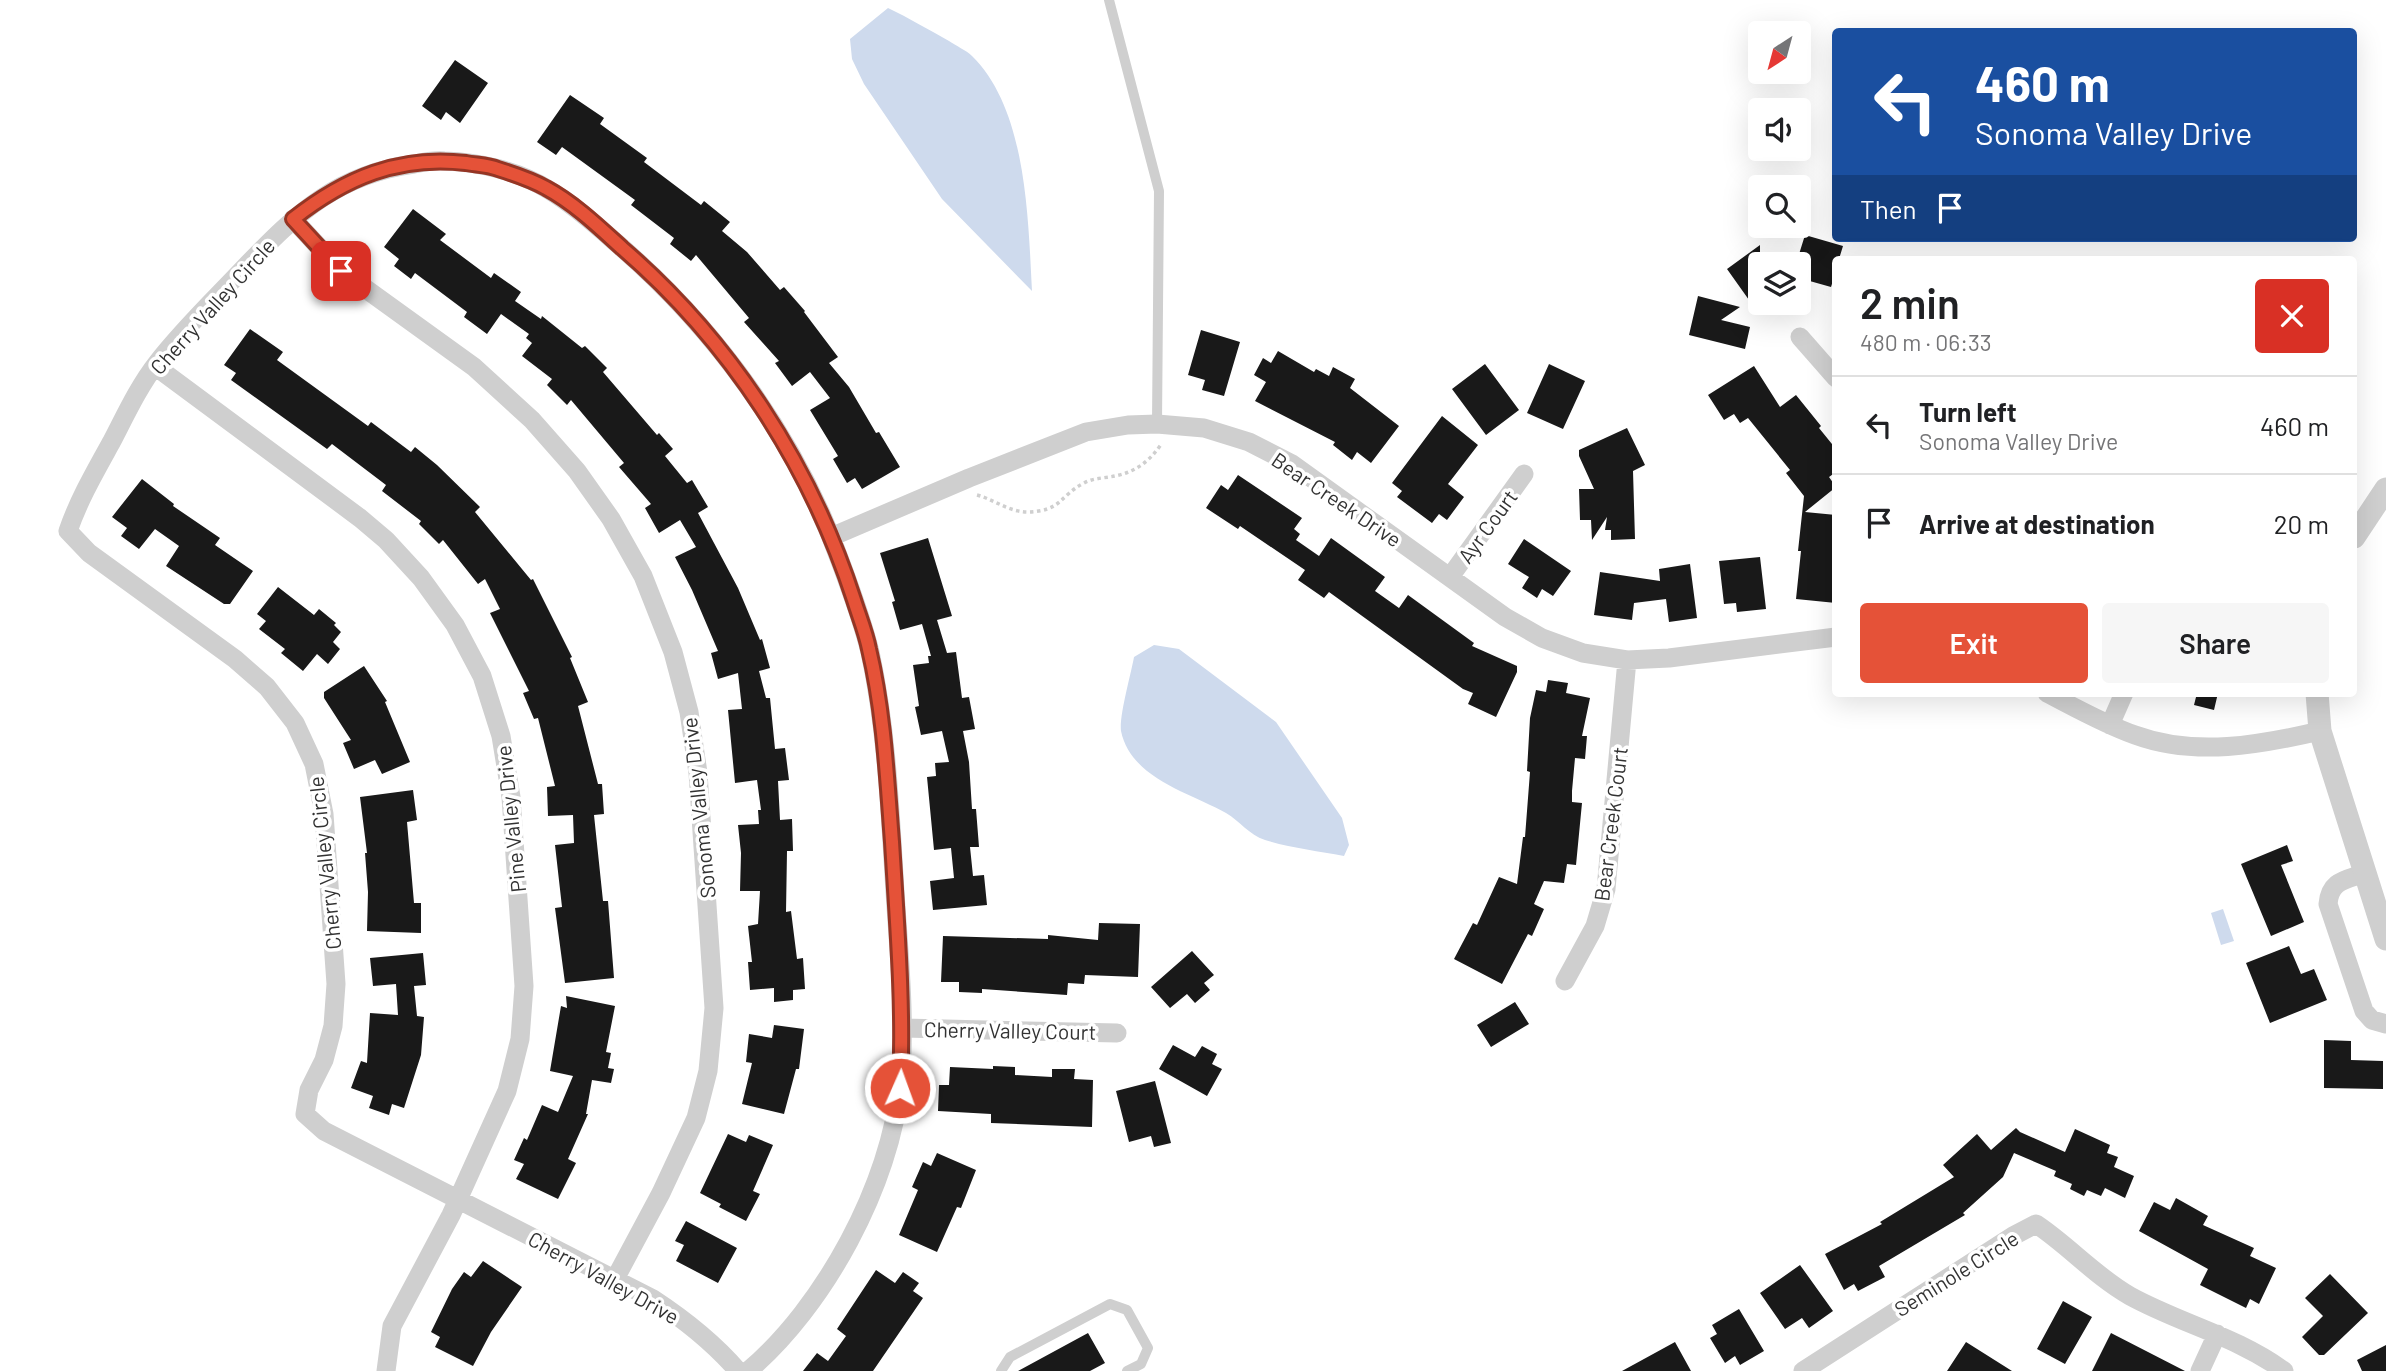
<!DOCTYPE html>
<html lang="en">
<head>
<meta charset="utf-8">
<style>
  body { margin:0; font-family:Barlow,sans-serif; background:#f6f6f6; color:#202124; height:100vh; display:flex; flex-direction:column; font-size:26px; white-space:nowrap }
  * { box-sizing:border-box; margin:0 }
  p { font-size:23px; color:#757577 }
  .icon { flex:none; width:38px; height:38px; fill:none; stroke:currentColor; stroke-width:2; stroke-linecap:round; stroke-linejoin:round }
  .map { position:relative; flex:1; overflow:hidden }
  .sheet { position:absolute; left:1832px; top:256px; width:525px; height:441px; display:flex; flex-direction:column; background:#fff; border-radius:7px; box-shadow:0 7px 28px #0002 }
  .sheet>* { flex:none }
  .hud { position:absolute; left:1832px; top:28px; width:525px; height:214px; border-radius:7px; box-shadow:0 7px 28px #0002; background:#1a4fa0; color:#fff; overflow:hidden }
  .needle { width:46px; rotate:216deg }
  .buttons { position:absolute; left:1748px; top:21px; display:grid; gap:14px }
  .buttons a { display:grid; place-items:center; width:63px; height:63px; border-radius:7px; background:#fff; box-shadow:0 7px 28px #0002; font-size:35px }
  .pin { position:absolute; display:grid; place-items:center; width:60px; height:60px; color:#fff; margin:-30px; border-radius:14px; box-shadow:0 4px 10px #0006 }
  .me { position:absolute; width:77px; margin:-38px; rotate:2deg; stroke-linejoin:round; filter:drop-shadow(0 0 5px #0008) }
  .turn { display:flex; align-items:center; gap:24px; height:147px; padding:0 28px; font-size:32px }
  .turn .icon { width:91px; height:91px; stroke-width:2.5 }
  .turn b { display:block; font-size:49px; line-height:60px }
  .then { display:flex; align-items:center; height:66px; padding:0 28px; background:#0003; gap:14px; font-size:26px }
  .round { display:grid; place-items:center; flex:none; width:74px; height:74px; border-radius:7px; background:#f6f6f6 }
  .head { display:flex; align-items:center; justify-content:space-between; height:119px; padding:0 28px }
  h1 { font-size:42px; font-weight:600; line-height:52px }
  .primary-button { display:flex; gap:14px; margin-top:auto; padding:14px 28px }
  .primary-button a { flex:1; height:80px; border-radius:7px; background:#e55238; color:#fff; font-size:28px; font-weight:600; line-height:80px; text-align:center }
  .primary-button a+a { background:#f6f6f6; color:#202124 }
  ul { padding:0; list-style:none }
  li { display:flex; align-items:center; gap:21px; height:98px; padding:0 28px; border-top:2px solid #e0e0e0 }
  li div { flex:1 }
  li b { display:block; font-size:26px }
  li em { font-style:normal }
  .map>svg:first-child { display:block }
  .water { fill:#cedaed }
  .building { fill:#191919 }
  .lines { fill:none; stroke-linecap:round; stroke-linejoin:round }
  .path { stroke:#cfcfcf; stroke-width:3.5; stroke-dasharray:3.5 3.5; stroke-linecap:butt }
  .service { stroke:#cfcfcf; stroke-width:10 }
  .minor { stroke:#cfcfcf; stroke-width:19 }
  .tertiary { stroke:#cfcfcf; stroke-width:23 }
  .route-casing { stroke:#953524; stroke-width:18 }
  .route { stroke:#e55238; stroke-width:12 }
  .labels { text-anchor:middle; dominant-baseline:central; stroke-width:7; stroke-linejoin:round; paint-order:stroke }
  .street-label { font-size:21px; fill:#323232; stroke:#fff }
</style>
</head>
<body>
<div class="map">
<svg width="2386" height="1371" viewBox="0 0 2386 1371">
  <rect width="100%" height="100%" fill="#fff"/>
  <path class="water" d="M888 8C909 18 929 30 949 41 956 46 966 50 972 56 1027 110 1028 218 1032 291L942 199 864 84 852 59 850 39Z
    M1154 645 1179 649 1276 722 1342 818 1349 845 1344 856C1318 851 1290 848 1265 840 1249 835 1240 821 1226 813 1191 793 1131 779 1121 731 1119 716 1131 674 1134 657Z
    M2223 909 2234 941 2221 945 2211 913Z"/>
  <path class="building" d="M455 60 488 83 460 123 446 112 441 120 422 106Z
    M570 95 604 118 600 124 647 158 644 162 701 205 704 201 730 222 722 231 747 252 780 290 784 287 805 311 804 312 838 357 829 363 849 387 876 433 879 432 900 467 862 489 855 478 847 483 833 459 838 456 810 410 830 398 810 372 792 386 775 363 779 361 744 322 749 318 696 255 691 261 670 244 674 238 631 205 635 200 562 147 556 155 537 142Z
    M413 209 446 234 440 240 491 278 494 273 521 292 515 301 541 319 542 316 582 348 585 346 607 368 603 372 657 435 659 433 673 449 665 456 687 483 692 480 708 507 698 513 738 588 760 640 762 639 770 668 759 671 766 698H770L775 749 785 748 789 780 778 781 780 820 792 819 793 851H787L786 912 791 911 797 959 803 958 805 989 793 990V1000L774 1002V988L750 990 748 962H752L748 926 758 924 760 891H740L741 853 738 825 759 824 758 810H761L757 780 735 783 728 710 742 709 738 673 718 679 711 653 718 651 692 590 675 557 696 547 680 520 659 533 645 508 651 504 619 467 624 463 571 400 567 405 547 385 552 379 522 356 532 343 526 338 529 334 501 314 487 334 464 317 467 312 415 273 411 279 394 266 399 259 384 247Z
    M1805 235 1843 246 1839 259H1836V271L1831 287 1799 278 1803 264H1796Z
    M1760 245V252L1770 264H1760V292L1749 300 1727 269Z
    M1698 296 1740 307 1721 320 1750 327 1745 349 1689 335Z
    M250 329 283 352 277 360 368 426 371 422 411 452 415 447 437 465 480 507 475 512 531 580 533 579 572 657 570 658 588 702 578 706 598 784H602L604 814 594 815 603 901H608L614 978 565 983 555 908 562 907 555 845 574 843 573 815 548 816 547 787 555 786 538 718 534 719 523 693 529 691 490 613 500 609 485 579 478 584 443 540 439 544 419 524 421 521 382 491 386 485 332 444 327 449 231 380 236 373 224 365Z
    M1201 330 1240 342 1224 396 1202 390 1205 380 1188 375Z
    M1278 351 1314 372 1316 369 1329 376 1333 367 1355 379 1350 388 1399 426 1371 463 1357 452 1352 460 1333 445 1335 442 1255 401 1266 382 1254 375 1263 358 1271 363Z
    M1485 364 1519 410 1486 435 1452 389Z
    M1549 364 1585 381 1563 429 1527 413Z
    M1754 366 1780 407 1796 395 1821 426 1819 428 1836 449V472L1829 477 1836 487 1805 512 1836 515V603L1796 599 1801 551H1798L1804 496 1786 473 1790 470 1748 418 1740 423 1734 414 1724 420 1708 395Z
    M1442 416 1478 445 1448 484 1464 497 1447 520 1439 514 1432 523 1397 497 1402 491 1392 483Z
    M1627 428 1645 465 1633 471 1635 539 1611 540V530H1605L1607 517 1592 540 1591 520H1580L1579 489H1594L1579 456V450Z
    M1238 475 1302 518 1294 529 1300 534 1296 540 1319 556 1331 538 1385 577 1375 591 1399 608 1408 595 1474 643 1472 646 1517 666V672L1496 717 1468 704 1473 693 1463 689 1329 592 1324 598 1298 580 1305 570 1240 526 1238 529 1206 508 1221 485 1228 490Z
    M142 479 174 504 173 506 220 538 215 545 253 571 230 604H224L166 566 179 546 155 529 139 549 121 536 127 528 112 517Z
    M928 538 952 616 937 620 947 653 956 652 962 698 969 697 975 729 963 731 969 762 972 809H976L979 847H970L973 876 984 875 987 905 933 910 930 881 954 878 951 848 934 850 927 777 936 776 935 763 949 762 942 731 921 735 915 707 919 706 913 665 929 663 928 656H931L922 624 900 630 892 602 895 601 880 553Z
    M1524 539 1571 571 1553 596 1542 589 1537 598 1522 588 1529 577 1508 564Z
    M1760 557 1766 609 1737 612 1736 603 1724 604 1719 561Z
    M1690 564 1697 618 1669 622 1666 599 1634 603 1632 620 1594 615 1600 572 1660 581 1659 569Z
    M278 587 314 615 319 609 336 623 334 625 341 632 333 642 340 649 328 664 317 654 303 671 281 653 285 649 259 629 266 621 257 614Z
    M364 666 387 701 385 702 410 762 382 774 375 760 354 769 343 743 351 740 324 698V692Z
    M1548 680 1568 683 1566 693 1590 698 1582 736H1587L1585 759 1575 758 1572 791V802L1582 803 1576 865 1567 864 1564 883 1544 881 1534 904 1544 909 1532 936 1528 934 1502 984 1454 959 1473 923 1477 925 1499 877 1517 884 1523 837H1525L1530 772 1527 771 1530 718 1536 690 1546 692Z
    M2197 693H2218L2214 710 2194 705Z
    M413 790 417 820 407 822 414 903H421V933L367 931 368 892 365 853H367L360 797Z
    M2287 845 2293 861 2281 865 2304 922 2271 936 2241 864Z
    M1099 923 1140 924 1138 977 1085 975 1084 984 1068 983 1067 995 982 989V993L959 992V982H941L943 936 1048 939V935L1098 940Z
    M2289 946 2301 974 2314 969 2327 1000 2270 1023 2246 963Z
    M1192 951 1214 975 1204 983 1210 990 1195 1003 1187 994 1170 1008 1151 987Z
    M423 953 426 985 414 986 417 1016 424 1017 421 1055 404 1108 392 1104 389 1115 369 1108 373 1096 351 1088 361 1061 367 1063 370 1013 398 1015 396 984 373 986 370 958Z
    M566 996 615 1006 606 1052 611 1053 608 1068 614 1069 611 1083 592 1080 586 1114H588L568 1159 576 1163 558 1199 516 1179 524 1164 514 1160 524 1138 527 1140 542 1105 558 1112 573 1076 550 1071 561 1006 567 1008Z
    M1515 1002 1529 1024 1491 1047 1477 1025Z
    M774 1025 804 1029 799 1069H796L784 1114 742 1104 752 1063 746 1062 749 1034 772 1038Z
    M2324 1040 2351 1041V1060L2383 1061V1089L2324 1088Z
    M1173 1045 1195 1057 1202 1046 1217 1054 1212 1064 1222 1069 1207 1096 1159 1069Z
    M993 1066 1015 1067V1075L1052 1077V1069H1075L1074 1079 1093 1080 1092 1127 991 1123V1114L938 1111 939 1085H949L950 1067 993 1069Z
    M1155 1081 1171 1143 1154 1147 1151 1136 1129 1142 1116 1091Z
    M2016 1128 2020 1132 2065 1152 2075 1129 2110 1145 2107 1153 2118 1157 2114 1167 2134 1176 2125 1198 2105 1188 2101 1196 2087 1190 2084 1196 2070 1189 2072 1184 2054 1176 2056 1171 2014 1153 2003 1177 1963 1213 1965 1215 1879 1266 1885 1277 1858 1291 1854 1284 1844 1290 1825 1254 1882 1224 1880 1222 1954 1177 1943 1165 1977 1134 1991 1150Z
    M728 1134 746 1142 749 1135 773 1145 753 1191 760 1194 746 1221 719 1207 721 1204 700 1193Z
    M937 1153 976 1170 961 1208 957 1207 937 1252 899 1235 918 1190 912 1187 923 1162 931 1166Z
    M2176 1198 2208 1216 2203 1225 2254 1248 2250 1256 2276 1268 2259 1304 2250 1299 2246 1308 2200 1285 2208 1269 2139 1231 2154 1202 2170 1210Z
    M686 1221 737 1248 718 1283 676 1261 684 1245 675 1241Z
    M483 1261 522 1287 491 1332 473 1366 435 1347 440 1337 431 1332 452 1289 464 1272 471 1277Z
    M1800 1265 1833 1311 1809 1328 1802 1318 1785 1329 1760 1293Z
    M876 1270 895 1283 903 1272 919 1283 913 1291 923 1298 873 1371H803L817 1353 828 1361 846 1336 837 1329Z
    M2330 1274 2368 1313 2324 1355H2319L2302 1337 2323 1316 2305 1298Z
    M2063 1301 2092 1317 2065 1364 2037 1349Z
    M1739 1309 1764 1351 1740 1365 1735 1356 1725 1363 1710 1338 1717 1334 1712 1325Z
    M1088 1333 1105 1363 1090 1371H1018Z
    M2111 1333 2185 1371H2092Z
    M1675 1342 1691 1371H1622Z
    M1966 1342 2012 1371H1947Z
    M2386 1345V1371H2362L2357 1360Z"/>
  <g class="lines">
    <path class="path" d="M977 495C995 500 1009 512 1028 512 1062 511 1059 496 1084 483 1093 478 1105 478 1115 476 1136 472 1151 460 1162 443"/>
    <path class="service" d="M1109 0 1159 191 1157 424
      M1001 1371 1010 1357 1110 1304 1127 1310 1148 1348 1141 1364 1127 1371"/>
    <path class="minor" d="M293 219 341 271 474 367 532 420 577 471 611 519 643 576 673 652 689 712 698 773 714 1008 708 1071 696 1118 661 1193 615 1279
      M1800 337 1836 378
      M155 366 360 518 386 540 421 578 455 625 482 676 501 736 511 797 524 986 520 1039 507 1091 451 1215 392 1326 386 1371
      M831 537 969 478 1086 432 1128 425 1157 424 1204 428 1249 442 1292 464 1505 617 1542 638 1583 653 1627 660 1669 658 1836 637
      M1450 577 1524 474
      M2047 693C2076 708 2104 724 2135 735 2195 757 2260 745 2320 731
      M2110 725 2124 693
      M2365 873C2346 880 2330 880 2328 904L2364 1011 2372 1020 2386 1024
      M1565 981 1595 926 1606 889 1627 660
      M903 1028 1117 1033
      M738 1371C713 1342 685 1320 653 1299L324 1131 305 1114 309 1090 324 1060 333 1026 336 984 324 814 314 764 295 723 267 687 235 659 89 553 68 531C79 499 96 470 112 441 126 414 139 386 157 363 184 328 216 298 246 266 297 213 338 174 414 164 424 162 434 160 444 161 479 162 519 171 549 190 572 204 593 222 613 240 715 327 797 439 842 566 852 593 863 623 870 652 887 731 890 812 895 892 899 956 906 1020 900 1084 891 1184 824 1307 748 1371
      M1803 1371 2013 1236 2036 1224C2069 1246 2095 1276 2130 1296 2181 1324 2236 1336 2284 1371
      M2200 1371 2217 1334"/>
    <path class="tertiary" d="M2354 537 2386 489
      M2317 693 2320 731 2386 939"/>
  </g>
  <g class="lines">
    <g class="route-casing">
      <path id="route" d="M341 271 293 219C345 178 399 155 466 163 477 165 488 165 498 169 514 174 532 180 546 188 574 203 599 227 622 248 730 341 810 464 854 600 859 616 866 633 869 649 884 712 887 778 892 842 897 924 904 1006 900 1088"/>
    </g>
    <use href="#route" class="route"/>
  </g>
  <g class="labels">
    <g class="street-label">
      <text transform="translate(212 306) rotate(-48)">Cherry Valley Circle</text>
      <text transform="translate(1337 499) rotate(34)">Bear Creek Drive</text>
      <text transform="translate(1487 526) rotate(-54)">Ayr Court</text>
      <text transform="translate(698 808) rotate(-96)">Sonoma Valley Drive</text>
      <text transform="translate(510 819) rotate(-96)">Pine Valley Drive</text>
      <text transform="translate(1610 824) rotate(-83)">Bear Creek Court</text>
      <text transform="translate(324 863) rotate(-96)">Cherry Valley Circle</text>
      <text transform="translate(1010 1030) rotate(1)">Cherry Valley Court</text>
      <text transform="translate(1956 1273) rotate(-32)">Seminole Circle</text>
      <text transform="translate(604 1277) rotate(29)">Cherry Valley Drive</text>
    </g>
  </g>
</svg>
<div class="buttons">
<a><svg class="needle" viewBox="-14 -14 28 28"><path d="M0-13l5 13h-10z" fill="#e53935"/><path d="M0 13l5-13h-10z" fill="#757577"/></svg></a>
<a><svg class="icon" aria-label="sound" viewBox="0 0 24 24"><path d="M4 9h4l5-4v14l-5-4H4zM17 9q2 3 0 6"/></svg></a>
<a><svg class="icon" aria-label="search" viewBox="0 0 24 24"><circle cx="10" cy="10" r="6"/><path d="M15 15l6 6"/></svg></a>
<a><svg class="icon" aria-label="layers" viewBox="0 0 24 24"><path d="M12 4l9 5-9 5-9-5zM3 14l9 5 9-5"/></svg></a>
</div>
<div class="pin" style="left:341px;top:271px;background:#d93025"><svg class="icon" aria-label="arrive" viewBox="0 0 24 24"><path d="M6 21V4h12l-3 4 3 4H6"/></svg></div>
<svg class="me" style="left:900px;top:1088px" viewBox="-20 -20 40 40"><circle r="17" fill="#e55238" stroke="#fff" stroke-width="3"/><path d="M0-11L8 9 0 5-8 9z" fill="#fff"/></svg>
<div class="hud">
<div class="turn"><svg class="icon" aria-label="left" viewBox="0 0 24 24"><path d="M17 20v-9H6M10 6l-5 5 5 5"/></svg><div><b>460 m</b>Sonoma Valley Drive</div></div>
<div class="then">Then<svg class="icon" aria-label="arrive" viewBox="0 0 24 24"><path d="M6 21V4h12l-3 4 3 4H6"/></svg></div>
</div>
<section class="sheet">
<div class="head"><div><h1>2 min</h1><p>480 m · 06:33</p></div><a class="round" style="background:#d93025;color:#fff"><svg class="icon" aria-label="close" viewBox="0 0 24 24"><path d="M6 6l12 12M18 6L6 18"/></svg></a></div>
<ul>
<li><svg class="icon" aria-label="left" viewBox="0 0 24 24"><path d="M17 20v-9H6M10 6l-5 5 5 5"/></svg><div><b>Turn left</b><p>Sonoma Valley Drive</p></div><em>460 m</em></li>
<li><svg class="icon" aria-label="arrive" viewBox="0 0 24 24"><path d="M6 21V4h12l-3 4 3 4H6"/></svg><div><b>Arrive at destination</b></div><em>20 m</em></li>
</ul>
<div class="primary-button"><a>Exit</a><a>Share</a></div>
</section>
</div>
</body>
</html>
